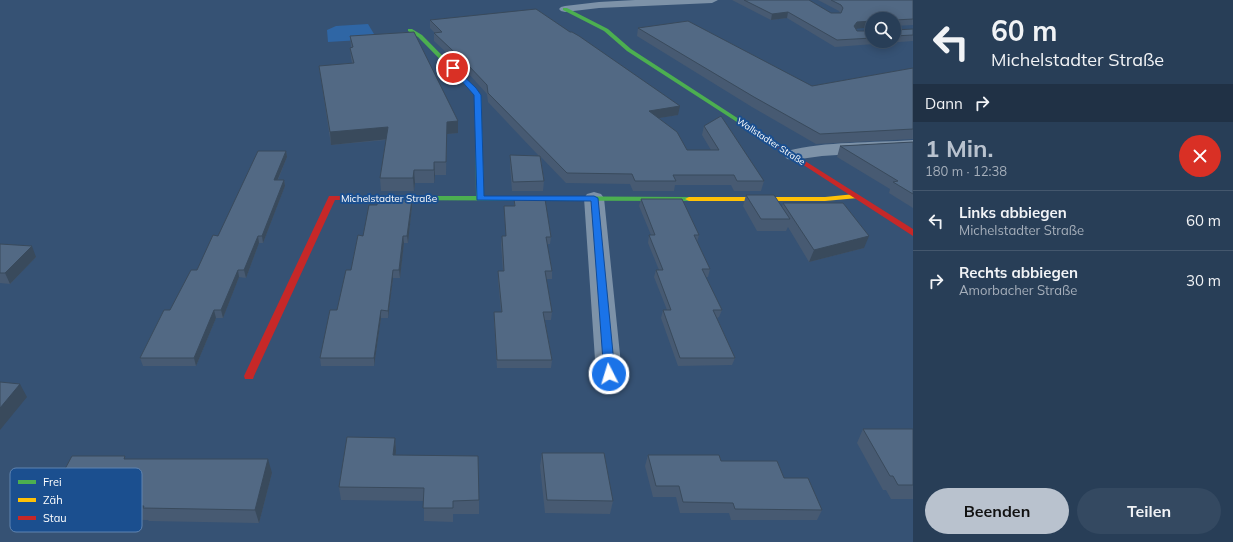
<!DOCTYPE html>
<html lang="de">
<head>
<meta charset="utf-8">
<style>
  body { margin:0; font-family:Mulish,sans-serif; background:#344961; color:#f1f3f6; height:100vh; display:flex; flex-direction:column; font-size:15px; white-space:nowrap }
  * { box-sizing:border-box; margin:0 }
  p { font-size:13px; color:#a5aeba }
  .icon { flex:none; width:22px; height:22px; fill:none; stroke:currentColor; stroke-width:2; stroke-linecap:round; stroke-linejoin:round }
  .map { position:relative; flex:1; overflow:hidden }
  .sheet { display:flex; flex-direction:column; background:#283e57; width:320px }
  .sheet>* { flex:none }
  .hud { background:#283e57; color:#f1f3f6; overflow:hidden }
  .controls { position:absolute; left:865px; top:12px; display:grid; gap:8px }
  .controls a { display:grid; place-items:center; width:36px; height:36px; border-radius:50%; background:#283e57; box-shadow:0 2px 10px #0003,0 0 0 1px #44576d; font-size:20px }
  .pin { position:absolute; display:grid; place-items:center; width:34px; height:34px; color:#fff; margin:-17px; border:2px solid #fff; border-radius:50%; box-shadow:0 1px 4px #0007 }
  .me { position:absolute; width:44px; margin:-22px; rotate:355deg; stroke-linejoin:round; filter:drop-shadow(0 0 3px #0008) }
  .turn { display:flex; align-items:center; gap:14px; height:84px; padding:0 12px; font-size:18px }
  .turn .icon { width:52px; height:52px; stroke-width:2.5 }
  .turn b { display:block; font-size:28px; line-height:34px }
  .then { display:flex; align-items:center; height:38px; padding:0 12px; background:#0003; gap:8px; font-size:15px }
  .round { display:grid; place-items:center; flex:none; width:42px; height:42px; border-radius:21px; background:#344961 }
  .head { display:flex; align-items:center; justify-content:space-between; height:68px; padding:0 12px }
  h1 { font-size:24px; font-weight:700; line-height:30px; color:#b9c2ce }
  .button { display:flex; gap:8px; margin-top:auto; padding:8px 12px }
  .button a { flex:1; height:46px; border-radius:24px; background:#b9c2ce; color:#111; font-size:16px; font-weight:700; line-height:46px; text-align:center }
  .button a+a { background:#344961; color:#f1f3f6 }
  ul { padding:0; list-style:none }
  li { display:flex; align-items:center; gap:12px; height:60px; padding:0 12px; border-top:1px solid #44576d }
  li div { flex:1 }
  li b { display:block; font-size:15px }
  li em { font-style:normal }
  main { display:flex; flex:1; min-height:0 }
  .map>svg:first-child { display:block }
  .green { fill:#2f66a5 }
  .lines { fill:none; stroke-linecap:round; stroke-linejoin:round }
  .street { fill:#7d92a8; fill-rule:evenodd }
  .fast { fill:#4caf50; fill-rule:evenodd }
  .slow { fill:#ffc107; fill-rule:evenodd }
  .jam { fill:#c62828; fill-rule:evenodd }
  .wall { fill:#475a72; fill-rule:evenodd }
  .shaded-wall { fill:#394a5c }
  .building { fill:#526984; stroke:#394a5c }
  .route { fill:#1a73e8; stroke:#114b97 }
  .labels { text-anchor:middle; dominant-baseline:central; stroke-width:4; stroke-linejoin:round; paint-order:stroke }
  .far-street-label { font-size:9px; fill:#fff; stroke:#1b4f8f }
  .street-label { font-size:10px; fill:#fff; stroke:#1b4f8f }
  .key { fill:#1b4f8f; stroke:#5f84b1; stroke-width:1 }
  .key-label { font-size:11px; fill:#fff }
</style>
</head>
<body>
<main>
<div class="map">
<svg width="913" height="542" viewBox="0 0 913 542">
  <rect width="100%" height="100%" fill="#365274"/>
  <path class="green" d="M368 24 377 39 328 42 327 30 336 26Z"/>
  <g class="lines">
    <path class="street" d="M635 0H718L712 3 599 8 565 12 561 11 559 9 561 7 565 6 599 2Z
      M913 140V150L822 156 793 160 787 159 784 155 787 151C826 141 872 143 913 140Z
      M594 192 601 194 604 198 622 374 618 381 609 383 600 381 596 374 584 198 587 194Z"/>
    <path class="fast" d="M563 8H567L608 29 631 49 773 141 772 142H768L627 51 604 31 563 10Z
      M408 29H412L422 35 481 95 484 196 689 197 693 199 689 201 338 200 337 198 341 196H476L475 95 418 37 408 31Z"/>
    <path class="slow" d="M855 194 859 196 858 198 825 201H689L685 199 689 197H825Z"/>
    <path class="jam" d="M770 139 913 229V236L768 142V140Z
      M329 196H341L345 198 341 200H335L254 376 253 379H245L244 376Z"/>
  </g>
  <path class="wall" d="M732 0H809L831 13H840L839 11 818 0H913V25L895 26V30L913 29V41L835 47 787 18 771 20ZM872 19H894V41H872V31H857L855 28 872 27Z
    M430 20 678 115 658 118 687 150H711L702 135 704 126 764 181 761 191H734L731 185H675L674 191H633L630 184 566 183 541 157 544 181 543 191H512L510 165V155L539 156 488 102 487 94 467 72 434 41V33H435L430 28Z
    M638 28 812 86 913 68V139L816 144 752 107 637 36Z
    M350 36 458 121V133L447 134 446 175H435L434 183H415L414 191H381L380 178 386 140 331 145 319 66 352 63 351 58 350 48H351Z
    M913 142V208L889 193 890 189 837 157 840 146Z
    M286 151 287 157 278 180H284L285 186 263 243H259L246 278 239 277 223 318H216L196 366H143L140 358 218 236Z
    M746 195 782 207 783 203 864 248 809 262 788 227 786 231H757L743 206Z
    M514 199 551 237 550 244H547L552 271V279H546L552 312 551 320H545L552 360 551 368H497L494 320V312H501L498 279V271H503L501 244 502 236H506L504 213V206H514Z
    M641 199 699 235 697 242 710 269 708 277H706L722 310 719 317 717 318 735 358 732 365 678 366 661 318 663 310H667L654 277 656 270H659L648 243 649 235H651L639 206Z
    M412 206 408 243H404L400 278H393L388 318H381L374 366H321L320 358 363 236Z
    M0 244 36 257 10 284 0 283Z
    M863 429H913V499H891L886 490H883L857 443Z
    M395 438 396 451 395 455 479 500V514H453V522L424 521V501L341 500 339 487Z
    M542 453 613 501 610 514 545 513 540 466Z
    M648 455 721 461 784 478 822 510 817 520H731L729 513H680L676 497H653L645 466Z
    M127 459 272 473 259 523 149 521 148 520 53 519 45 506Z"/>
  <path class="shaded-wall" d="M788 12 787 18 771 20 772 14Z
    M872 21V27L855 29 854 26 857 22Z
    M680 106 678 115 647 120 649 111Z
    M458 121V133L447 134 446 175 447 122Z
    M388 127 389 139 331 145 330 132Z
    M286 151 287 157 275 186 274 180Z
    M434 162 435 175 434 183Z
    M414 170 415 183 414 191 413 178Z
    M284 180 285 186 263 243 262 236Z
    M412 199V206L408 243 407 236Z
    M258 236 259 243 246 278 244 270Z
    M403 236 404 243 400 278 399 270Z
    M869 236 864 248 809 262 814 250Z
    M32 246 36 257 10 284 5 273Z
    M238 270 239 277 223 318 221 310Z
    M393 270V278L388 318V311Z
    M214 310 216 318 196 366 194 358Z
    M381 310V318L374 366V358Z
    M20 384 27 397 0 430V408Z
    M395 438 396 451 394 468 393 455Z
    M268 459 272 473 259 523 255 510Z"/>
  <path class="building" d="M744 0H809L831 13H841L843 8 841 5 831 0H913V19L895 20V30L913 29V35L894 36V19H872V21L857 22 854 26 857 31H872V38L837 40 788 12 772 14Z
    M536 9 570 32H572L579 36 680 106 649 111 677 132 687 150H719L704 126 721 116 764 181H737L734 175H673L676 181H635L632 174 567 173 488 93 487 85 467 64 434 33 442 32 430 20Z
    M688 21 812 86 913 68V129L820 134 754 97 638 28Z
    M414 32 458 121 447 122 446 162H434V170H414L413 178H380L388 127 330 132 319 66 354 63 350 48 353 47 350 36Z
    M913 142V194L893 182 898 181 840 146Z
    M258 151H286L274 180H284L262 236H258L244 270H238L221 310H214L194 358H140L164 310H170L191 270H197L213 235 218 236Z
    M510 155 540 156 544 181 513 182Z
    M746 195H774L790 219H761Z
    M378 199H412L407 236H403L399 270H393L388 311 381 310 374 358H320L330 310H337L346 270H351L358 235 363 236 369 205H377Z
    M514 199H545L551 237H546L552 271H545L552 312H543L552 360H497L494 312H502L498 271H504L502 236H506L504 206H515Z
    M641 199H682L699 235H694L710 269H702L722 310H713L735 358H680L663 310H671L656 270H663L649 235H655Z
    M783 203H843L869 236 814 250Z
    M0 244 32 246 5 273H0Z
    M0 382 20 384 0 408Z
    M863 429H913V485H898L893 476H890Z
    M347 437 395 438 393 455 478 456 479 500 453 501V508H423L424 488 339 487Z
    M542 453H604L613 501 547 500Z
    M648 455H719L721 461H777L784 478H808L822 510 735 509 733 503 683 502 679 486H656Z
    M72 456H125L124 459H268L255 510 143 508 144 506H45Z"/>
  <path class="route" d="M453 66 476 88 481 95 484 196H594L598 198 615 374 613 377H605L604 374 591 201 477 200 474 95 451 69 450 68Z"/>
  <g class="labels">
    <g class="far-street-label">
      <text transform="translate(771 141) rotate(33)">Wallstadter Straße</text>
    </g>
    <g class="street-label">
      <text x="389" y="198">Michelstadter Straße</text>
    </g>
  </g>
  <rect x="10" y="468" width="132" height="64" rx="6" class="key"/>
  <rect x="18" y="480" width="18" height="4" fill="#4caf50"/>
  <rect x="18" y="498" width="18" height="4" fill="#ffc107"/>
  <rect x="18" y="516" width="18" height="4" fill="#c62828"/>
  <g class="key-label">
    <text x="43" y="486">Frei</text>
    <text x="43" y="504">Zäh</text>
    <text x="43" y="522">Stau</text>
  </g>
</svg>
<div class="controls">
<a><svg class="icon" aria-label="search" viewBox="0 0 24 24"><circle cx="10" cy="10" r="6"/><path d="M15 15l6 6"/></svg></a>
</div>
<div class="pin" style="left:453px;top:68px;background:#d93025"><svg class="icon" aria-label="arrive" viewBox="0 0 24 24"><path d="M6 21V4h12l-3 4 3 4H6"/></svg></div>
<svg class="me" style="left:609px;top:374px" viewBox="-20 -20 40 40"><circle r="17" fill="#1a73e8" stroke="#fff" stroke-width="3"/><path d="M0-11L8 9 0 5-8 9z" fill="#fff"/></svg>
</div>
<section class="sheet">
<div class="hud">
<div class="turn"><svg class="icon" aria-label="left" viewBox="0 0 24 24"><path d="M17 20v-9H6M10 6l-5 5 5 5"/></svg><div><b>60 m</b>Michelstadter Straße</div></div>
<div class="then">Dann<svg class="icon" aria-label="right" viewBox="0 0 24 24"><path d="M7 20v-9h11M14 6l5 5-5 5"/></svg></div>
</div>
<div class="head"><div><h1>1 Min.</h1><p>180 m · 12:38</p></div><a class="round" style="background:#d93025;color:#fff"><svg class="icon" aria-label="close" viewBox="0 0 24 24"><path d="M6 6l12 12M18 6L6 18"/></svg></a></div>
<ul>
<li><svg class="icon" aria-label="left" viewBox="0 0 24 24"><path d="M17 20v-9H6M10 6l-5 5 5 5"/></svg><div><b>Links abbiegen</b><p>Michelstadter Straße</p></div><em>60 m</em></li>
<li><svg class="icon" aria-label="right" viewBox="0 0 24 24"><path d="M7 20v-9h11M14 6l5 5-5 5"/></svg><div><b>Rechts abbiegen</b><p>Amorbacher Straße</p></div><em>30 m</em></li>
</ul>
<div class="button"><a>Beenden</a><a>Teilen</a></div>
</section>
</main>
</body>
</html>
